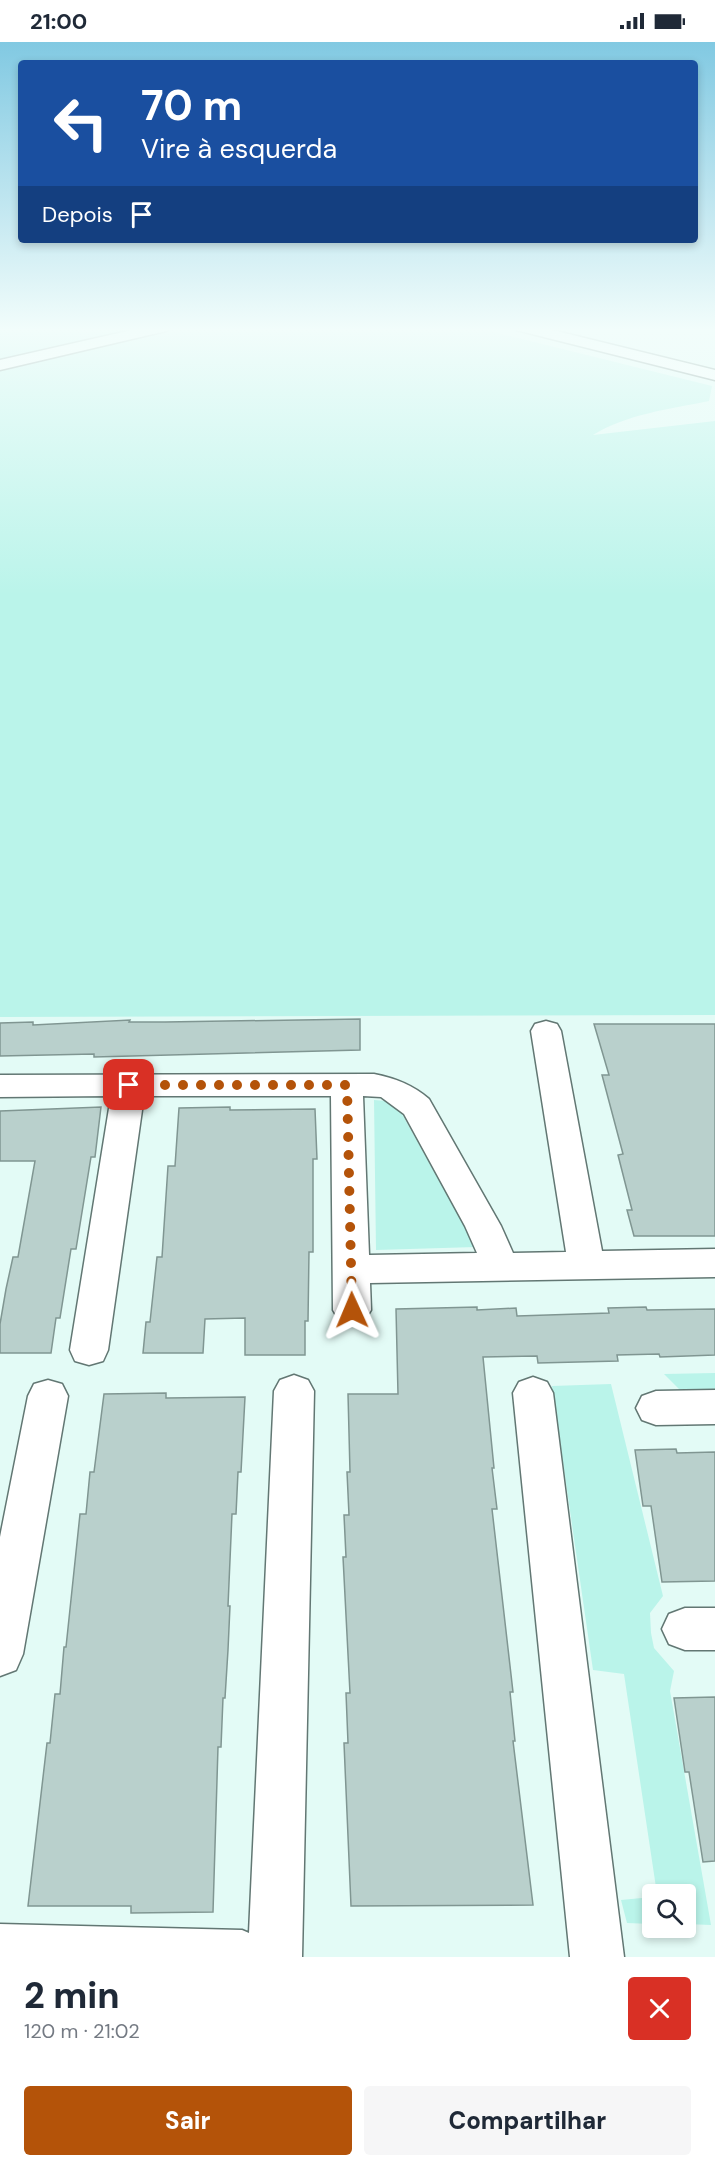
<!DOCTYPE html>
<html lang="pt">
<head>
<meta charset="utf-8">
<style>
  body { margin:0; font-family:"DM Sans",sans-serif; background:#f6f6f7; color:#1f2937; height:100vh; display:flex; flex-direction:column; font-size:22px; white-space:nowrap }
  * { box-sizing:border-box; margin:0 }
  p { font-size:20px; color:#747a83 }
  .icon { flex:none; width:33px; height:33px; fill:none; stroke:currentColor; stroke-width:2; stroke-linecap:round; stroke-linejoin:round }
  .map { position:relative; height:1915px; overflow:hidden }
  .sheet { display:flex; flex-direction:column; background:#fff; flex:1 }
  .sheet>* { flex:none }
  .hud { position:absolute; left:18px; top:18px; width:680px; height:183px; border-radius:6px; box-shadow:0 3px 9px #0003; background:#1a4fa0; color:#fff; overflow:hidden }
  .tools { position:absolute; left:642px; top:1842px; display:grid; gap:12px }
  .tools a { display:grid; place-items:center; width:54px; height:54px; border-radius:6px; background:#fff; box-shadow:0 3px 9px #0003; font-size:30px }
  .pin { position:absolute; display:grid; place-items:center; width:51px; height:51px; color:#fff; margin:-26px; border-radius:12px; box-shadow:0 3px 9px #0006 }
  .me { position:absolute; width:66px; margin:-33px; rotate:359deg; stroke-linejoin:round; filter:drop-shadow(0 0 4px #0008) }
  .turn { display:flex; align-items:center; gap:21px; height:126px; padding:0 24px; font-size:27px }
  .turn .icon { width:78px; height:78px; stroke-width:2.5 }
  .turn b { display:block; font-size:42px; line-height:51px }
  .then { display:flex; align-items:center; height:57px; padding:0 24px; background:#0003; gap:12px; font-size:22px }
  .round { display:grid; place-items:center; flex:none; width:63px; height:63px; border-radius:6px; background:#f6f6f7 }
  .overview { display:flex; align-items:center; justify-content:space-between; height:102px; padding:0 24px }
  h1 { font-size:36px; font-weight:800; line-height:45px }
  .cta { display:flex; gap:12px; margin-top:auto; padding:12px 24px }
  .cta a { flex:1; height:69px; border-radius:6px; background:#b45309; color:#fff; font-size:24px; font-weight:800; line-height:69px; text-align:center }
  .cta a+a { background:#f6f6f7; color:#1f2937 }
  .status { display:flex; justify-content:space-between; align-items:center; height:42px; padding:0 30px; background:#fff; direction:ltr }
  .status svg { height:16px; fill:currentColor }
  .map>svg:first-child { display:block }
  .green { fill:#baf4ea }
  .building { fill:#b9d0cc; stroke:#809692; stroke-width:1.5 }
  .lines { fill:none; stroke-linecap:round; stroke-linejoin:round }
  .minor-casing { stroke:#627773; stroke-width:3 }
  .tertiary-casing { stroke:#627773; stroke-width:3 }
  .minor { fill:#fff; fill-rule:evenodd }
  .tertiary { fill:#fff; fill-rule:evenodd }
  .route { stroke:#b45309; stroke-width:10; stroke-dasharray:0 18 }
</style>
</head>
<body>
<div class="status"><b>21:00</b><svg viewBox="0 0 49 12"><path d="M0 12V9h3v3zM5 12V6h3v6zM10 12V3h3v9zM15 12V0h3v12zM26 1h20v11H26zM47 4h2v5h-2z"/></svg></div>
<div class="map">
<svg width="715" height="1915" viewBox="0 0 715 1915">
  <rect width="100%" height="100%" fill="#e3fbf6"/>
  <path class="green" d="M0 285H474L712 344 709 359C670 367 627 372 593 393L715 379V973L0 975V327L151 294 0 324Z
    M374 1058 386 1059 397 1063 476 1205 376 1208Z
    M715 1331V1349L682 1350 664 1332Z
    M611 1342 663 1554 650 1571 651 1591 654 1606 674 1629 670 1649 711 1883 686 1882V1852H657L624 1632 593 1628 552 1344Z
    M652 1855V1882L627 1881 621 1858Z"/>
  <path class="building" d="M360 977V1008L94 1015V1012L0 1014V981L33 980V983L130 978 129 980H165Z
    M594 982H715V1194H634L627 1168H632L618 1113 623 1112 602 1033H609Z
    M101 1065 95 1115H91L76 1207H71L60 1276H56L51 1311H0V1282L6 1247 13 1215H18L35 1119H0V1069Z
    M230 1065V1068L315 1067 317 1117H313V1210H309L308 1279H305V1313H245V1276L205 1277 203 1311H143L146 1280H150L157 1215H162L168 1124H175L179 1066Z
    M477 1265V1268L516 1266 517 1274 609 1271 608 1266 646 1265 647 1268 715 1267V1313L660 1315 659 1312 617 1313 618 1319 538 1321 537 1314 483 1315 494 1426H492L497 1467H492L513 1650H510L515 1699H513L533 1863 351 1864 344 1701H348L346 1651H350L343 1515H346L344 1473H349L347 1430H350L348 1352H398L396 1267Z
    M166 1351V1356L245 1355 241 1430H238L236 1472H232L228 1564H230L228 1608 225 1656H223L221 1705H218L213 1870 131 1871V1864H28L47 1701H50L55 1652H60L64 1605H66L80 1472H86L90 1430H94L104 1352Z
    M676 1407 677 1411 715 1410V1539L662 1540 651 1464H643L635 1408Z
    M715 1655V1819L703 1820 689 1730H685L674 1656Z"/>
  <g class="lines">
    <g class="minor-casing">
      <path id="minor" d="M546 979 557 982 561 989 602 1209 715 1207V1235L370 1241 371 1268 365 1278 352 1283 339 1278 333 1268 331 1054H144L108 1308 103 1319 89 1323 75 1319 70 1308 111 1054 0 1055V1033L374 1032C395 1036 413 1043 429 1057L501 1184 513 1211 566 1210 531 989 535 982ZM363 1054 381 1055 404 1072 465 1184 477 1211 369 1213Z
        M294 1333 308 1338 314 1349 302 1915H0V1882L242 1888 249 1891 274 1349 280 1338Z
        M533 1335 547 1340 553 1351 624 1915H570L513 1351 519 1340Z
        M48 1338 62 1342 68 1354 23 1612 16 1628 0 1634V1495L28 1354 34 1342Z
        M715 1348V1382L656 1383 642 1378 636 1366 642 1354 656 1349Z
        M685 1566H715V1608H685L669 1602 662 1587 669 1572Z"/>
    </g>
    <g class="tertiary-casing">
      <path id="tertiary" d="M145 285H173L166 289 0 328V318Z
        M514 285H540L715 328V338L516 288Z"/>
    </g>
    <use href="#minor" class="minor"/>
    <use href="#tertiary" class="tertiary"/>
  </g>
  <linearGradient id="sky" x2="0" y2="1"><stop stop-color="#81c9e2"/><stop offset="0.52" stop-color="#f2fdfb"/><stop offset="1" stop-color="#f2fdfb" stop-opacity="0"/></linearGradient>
  <rect width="715" height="553" fill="url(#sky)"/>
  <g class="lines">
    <path class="route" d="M129 1043H347L352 1268"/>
  </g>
</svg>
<div class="tools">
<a><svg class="icon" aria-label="search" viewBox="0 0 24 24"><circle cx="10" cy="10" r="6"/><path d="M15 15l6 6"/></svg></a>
</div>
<div class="pin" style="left:129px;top:1043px;background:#d93025"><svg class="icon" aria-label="arrive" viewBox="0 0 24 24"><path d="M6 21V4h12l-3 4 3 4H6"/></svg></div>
<svg class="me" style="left:352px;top:1268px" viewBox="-20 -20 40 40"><path d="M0-17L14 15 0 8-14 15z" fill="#b45309" stroke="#fff" stroke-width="4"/></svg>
<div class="hud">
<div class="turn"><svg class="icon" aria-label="left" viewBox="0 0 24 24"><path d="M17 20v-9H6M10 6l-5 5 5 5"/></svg><div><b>70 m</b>Vire à esquerda</div></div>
<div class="then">Depois<svg class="icon" aria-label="arrive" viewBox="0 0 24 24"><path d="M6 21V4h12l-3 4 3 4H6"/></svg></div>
</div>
</div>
<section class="sheet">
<div class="overview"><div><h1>2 min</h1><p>120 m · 21:02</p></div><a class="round" style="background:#d93025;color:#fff"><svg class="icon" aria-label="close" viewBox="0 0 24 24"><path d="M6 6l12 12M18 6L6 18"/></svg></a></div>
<div class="cta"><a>Sair</a><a>Compartilhar</a></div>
</section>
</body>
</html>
